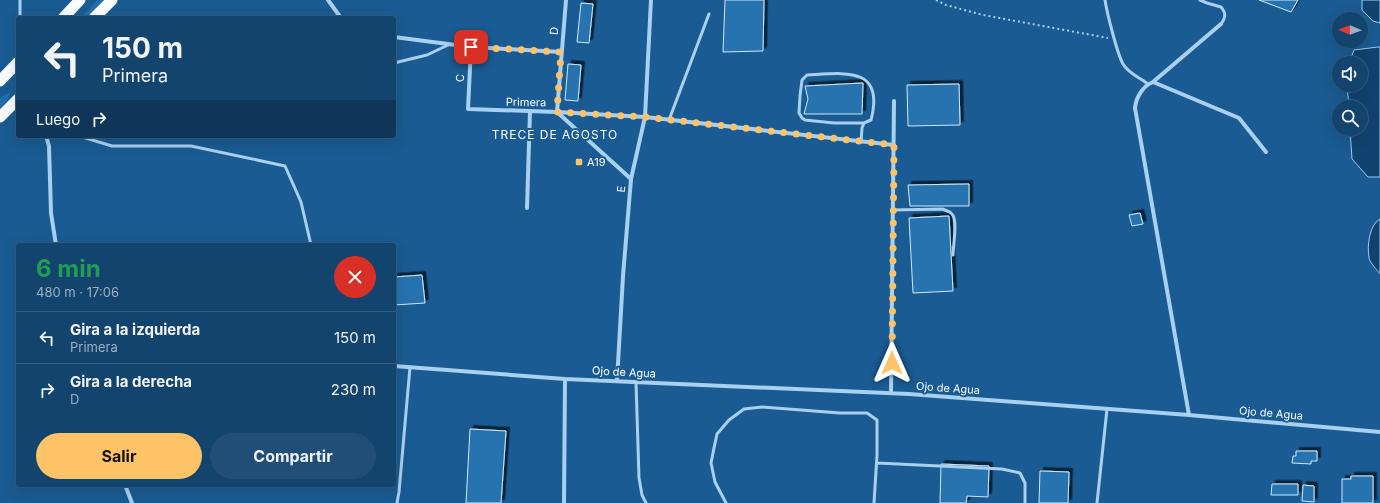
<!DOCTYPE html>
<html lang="es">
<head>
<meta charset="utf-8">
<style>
  body { margin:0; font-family:Inter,sans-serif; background:#204e76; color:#f1f3f6; height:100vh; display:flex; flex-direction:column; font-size:15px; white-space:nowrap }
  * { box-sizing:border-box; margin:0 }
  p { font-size:13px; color:#9db0c2 }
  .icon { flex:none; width:22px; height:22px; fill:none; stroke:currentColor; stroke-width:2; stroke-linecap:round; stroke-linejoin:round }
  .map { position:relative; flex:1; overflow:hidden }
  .panel { position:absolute; left:16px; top:243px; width:380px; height:244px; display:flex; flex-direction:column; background:#13446e; border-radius:4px; box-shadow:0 4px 16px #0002,0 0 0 1px #325c81 }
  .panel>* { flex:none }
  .banner { position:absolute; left:16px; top:16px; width:380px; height:122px; border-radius:4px; box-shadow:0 4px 16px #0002,0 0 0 1px #325c81; background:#13446e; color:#f1f3f6; overflow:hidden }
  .needle { width:26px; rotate:271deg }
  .buttons { position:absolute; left:1332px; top:12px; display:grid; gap:8px }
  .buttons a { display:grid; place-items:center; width:36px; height:36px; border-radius:50%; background:#13446e; box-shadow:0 4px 16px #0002,0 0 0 1px #325c81; font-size:20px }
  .pin { position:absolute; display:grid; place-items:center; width:34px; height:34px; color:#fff; margin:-17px; border-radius:8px; box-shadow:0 2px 6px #0006 }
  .me { position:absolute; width:44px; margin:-22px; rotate:0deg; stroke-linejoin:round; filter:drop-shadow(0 0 3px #0008) }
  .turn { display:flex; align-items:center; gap:14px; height:84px; padding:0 20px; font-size:18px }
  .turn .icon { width:52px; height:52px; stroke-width:2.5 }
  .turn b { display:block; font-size:28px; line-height:34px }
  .then { display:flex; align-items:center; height:38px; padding:0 20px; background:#0003; gap:8px; font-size:15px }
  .round { display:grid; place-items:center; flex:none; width:42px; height:42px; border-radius:21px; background:#204e76 }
  .overview { display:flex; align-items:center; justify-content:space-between; height:68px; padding:0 20px }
  h1 { font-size:24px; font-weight:700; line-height:30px; color:#1e9e55 }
  .cta { display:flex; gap:8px; margin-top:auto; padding:8px 20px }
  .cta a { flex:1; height:46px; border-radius:24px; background:#ffc367; color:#111; font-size:16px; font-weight:700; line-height:46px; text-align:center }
  .cta a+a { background:#204e76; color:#f1f3f6 }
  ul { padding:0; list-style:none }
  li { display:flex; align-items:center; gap:12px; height:52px; padding:0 20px; border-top:1px solid #325c81 }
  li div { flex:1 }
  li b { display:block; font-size:15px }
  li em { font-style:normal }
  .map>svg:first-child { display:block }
  .green { fill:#226eab }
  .water { fill:#114370; stroke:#9ccdf2 }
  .building { fill:#2873b0; stroke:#cfe8fb; filter:url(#shadow) }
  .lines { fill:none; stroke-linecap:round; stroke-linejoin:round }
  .path { stroke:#a9d0ef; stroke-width:2; stroke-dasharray:2 3; stroke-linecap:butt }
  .service { stroke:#a9d0ef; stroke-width:3 }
  .minor { stroke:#a9d0ef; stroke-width:4 }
  .trunk { stroke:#f8fcff; stroke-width:11 }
  .route { stroke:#ffc367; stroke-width:7; stroke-dasharray:0 12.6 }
  .poi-dot { fill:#ffc367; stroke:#195b92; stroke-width:1.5 }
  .labels { text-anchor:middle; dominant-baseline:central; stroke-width:4; stroke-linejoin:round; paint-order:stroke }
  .street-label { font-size:11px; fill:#fff; stroke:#195b92 }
  .poi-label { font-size:11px; fill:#fff; stroke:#195b92; text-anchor:start }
  .neighbourhood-label { font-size:12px; letter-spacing:1px; fill:#fff; stroke:#195b92 }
</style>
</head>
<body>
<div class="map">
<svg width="1380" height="503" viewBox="0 0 1380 503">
  <defs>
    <filter id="shadow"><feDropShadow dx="3.5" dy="-3.5" stdDeviation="0" flood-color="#0009"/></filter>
  </defs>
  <rect width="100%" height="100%" fill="#195b92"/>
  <path class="green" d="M98 0H108L91 18H80Z
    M10 92 7 101 0 108V98Z"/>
  <path class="water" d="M1362 0H1380V23L1373 21 1362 10Z
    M1378 47H1380V177H1368L1352 159 1350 129H1361V107H1349L1347 85H1361V63H1349L1354 50Z
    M1380 219V274C1377 270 1370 263 1369 258 1367 246 1369 225 1380 219Z"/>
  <path class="building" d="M725 0H764L763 51 723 52Z
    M1259 0H1298L1291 12Z
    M581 3 593 4 589 43 577 42Z
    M568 64 581 65 578 101 565 100Z
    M863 83 862 114H804L808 99 805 86Z
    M959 84 960 125 908 126 907 85Z
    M969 184V206H910L908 185Z
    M1140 213 1143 224 1132 226 1129 215Z
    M949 216 953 291 913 293 909 218Z
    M422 275 425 303 394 305V277Z
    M470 429 506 431 501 503H466Z
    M1296 451H1317V461H1311V464L1292 463 1293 456H1296Z
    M941 464 989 466 988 497 967 496 966 503H940Z
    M1040 471 1069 472 1068 503H1039Z
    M1351 476H1373V503H1342V479H1351Z
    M1272 484H1298V495H1271Z
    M1303 485 1314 486V502L1302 501Z"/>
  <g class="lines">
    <path class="path" d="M936 0 946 5 983 15 1108 38"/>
    <path class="service" d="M20 0V18
      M1105 0C1107 13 1117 53 1123 64 1128 73 1140 78 1148 84
      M1200 0 1207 3 1221 7C1226 13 1226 17 1221 24
      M394 63 427 55 448 45
      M669 120 709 14
      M79 136 112 146H191L285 166 301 202 311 245
      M861 142 862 128 864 123 871 120C885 66 845 73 807 75L802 80 800 96 799 113 802 118 805 120 834 123H864
      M893 210 943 209C946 211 950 211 952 214 958 220 953 246 953 255
      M636 382 639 478 642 495 646 503
      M877 463 1002 469 1020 473 1025 483V503
      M397 503 399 492 410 367
      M726 503 715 482 711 463 714 448 717 434 729 420 744 409 762 407 840 413H867L877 420V455L874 503
      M1097 503 1107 409"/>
    <path class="minor" d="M328 0 341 18
      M394 37 471 47 561 52
      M471 47 468 109 557 112 645 117 894 145
      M1153 82 1239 118 1266 152
      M557 112 566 0
      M557 112 631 179
      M46 136 49 146 51 213 56 245
      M527 208 530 111
      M394 366 565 379 909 394 1189 415 1380 432
      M617 381 623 276 631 179 645 117 651 0
      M891 393 894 101
      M1189 415 1135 108C1136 97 1143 86 1153 82L1221 24
      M125 485 132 503
      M564 503 565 379"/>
    <path class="trunk" d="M63 18 80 0
      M94 18 112 0
      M0 81 18 62
      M0 117 18 99"/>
  </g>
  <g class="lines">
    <path class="route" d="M471 47 561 52 557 112 645 117 894 145 892 363"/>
  </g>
  <rect class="poi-dot" x="575" y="158" width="8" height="8" rx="2"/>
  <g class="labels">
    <g class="street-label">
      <text transform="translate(554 31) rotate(-84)">D</text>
      <text transform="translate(460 78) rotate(-87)">C</text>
      <text transform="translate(526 102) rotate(1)">Primera</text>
      <text transform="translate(621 189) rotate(-85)">E</text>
      <text transform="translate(624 372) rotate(3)">Ojo de Agua</text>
      <text transform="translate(948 388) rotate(4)">Ojo de Agua</text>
      <text transform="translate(1271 413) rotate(5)">Ojo de Agua</text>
    </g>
    <g class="poi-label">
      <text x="587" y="162">A19</text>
    </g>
    <g class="neighbourhood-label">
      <text x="555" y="134">TRECE DE AGOSTO</text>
    </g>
  </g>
</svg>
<div class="buttons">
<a><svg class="needle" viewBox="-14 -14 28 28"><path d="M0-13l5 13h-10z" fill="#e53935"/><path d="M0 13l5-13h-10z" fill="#9db0c2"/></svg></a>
<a><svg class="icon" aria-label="sound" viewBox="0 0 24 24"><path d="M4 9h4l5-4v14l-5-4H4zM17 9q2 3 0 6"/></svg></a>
<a><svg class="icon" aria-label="search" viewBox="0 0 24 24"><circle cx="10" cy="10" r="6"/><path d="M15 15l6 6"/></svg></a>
</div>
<div class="pin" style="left:471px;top:47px;background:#d93025"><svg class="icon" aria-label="arrive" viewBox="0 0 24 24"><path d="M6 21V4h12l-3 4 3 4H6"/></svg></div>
<svg class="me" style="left:892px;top:363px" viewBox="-20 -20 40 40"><path d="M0-17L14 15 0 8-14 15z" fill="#ffc367" stroke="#fff" stroke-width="4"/></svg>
<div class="banner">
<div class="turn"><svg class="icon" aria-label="left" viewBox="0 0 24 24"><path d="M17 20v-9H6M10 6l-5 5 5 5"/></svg><div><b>150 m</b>Primera</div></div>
<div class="then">Luego<svg class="icon" aria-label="right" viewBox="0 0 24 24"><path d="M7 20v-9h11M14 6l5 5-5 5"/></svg></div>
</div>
<section class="panel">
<div class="overview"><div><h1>6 min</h1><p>480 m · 17:06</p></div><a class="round" style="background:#d93025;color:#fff"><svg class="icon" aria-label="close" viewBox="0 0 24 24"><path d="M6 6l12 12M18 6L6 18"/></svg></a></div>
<ul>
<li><svg class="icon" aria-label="left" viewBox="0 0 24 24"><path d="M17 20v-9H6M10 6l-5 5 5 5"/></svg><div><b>Gira a la izquierda</b><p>Primera</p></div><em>150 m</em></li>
<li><svg class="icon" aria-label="right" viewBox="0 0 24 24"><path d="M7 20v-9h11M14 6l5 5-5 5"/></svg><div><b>Gira a la derecha</b><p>D</p></div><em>230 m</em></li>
</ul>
<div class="cta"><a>Salir</a><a>Compartir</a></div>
</section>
</div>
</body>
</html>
